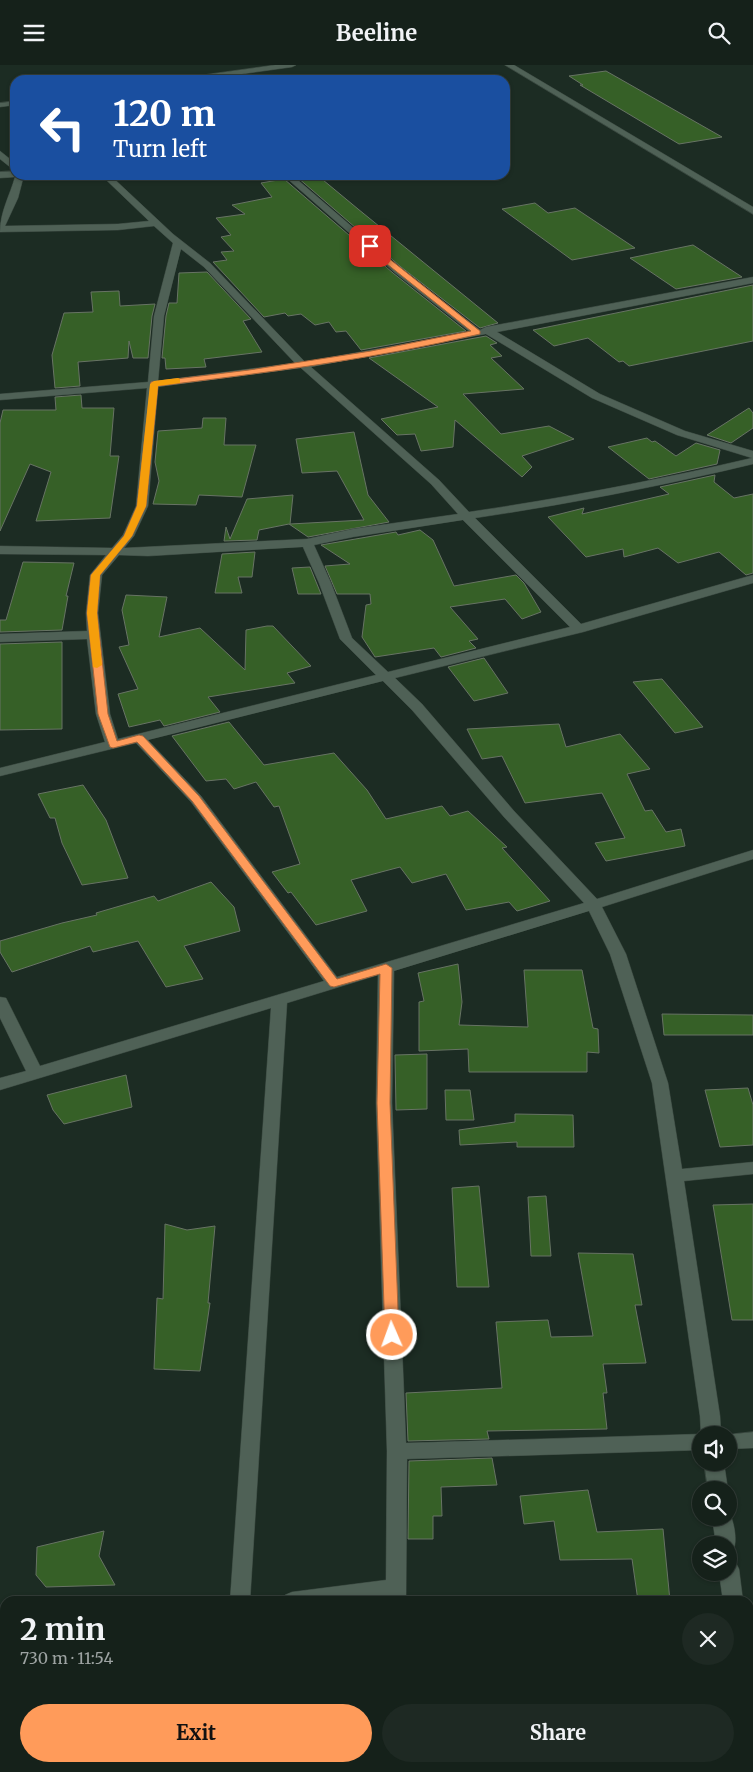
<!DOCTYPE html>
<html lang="en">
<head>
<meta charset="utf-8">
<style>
  body { margin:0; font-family:Merriweather,serif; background:#1e2923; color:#f1f3f6; height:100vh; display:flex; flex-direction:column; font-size:19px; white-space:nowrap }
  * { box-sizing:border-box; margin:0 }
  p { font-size:16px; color:#9da3a2 }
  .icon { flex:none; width:28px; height:28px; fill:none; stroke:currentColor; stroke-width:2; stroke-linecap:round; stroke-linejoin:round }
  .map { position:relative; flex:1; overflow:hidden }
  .sheet { position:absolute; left:0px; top:1531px; width:754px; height:176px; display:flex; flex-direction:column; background:#15211a; border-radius:15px 15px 0 0; box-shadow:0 1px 4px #0004,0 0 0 1px #343e39 }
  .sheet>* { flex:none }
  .banner { position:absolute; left:10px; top:10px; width:500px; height:105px; border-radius:15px; box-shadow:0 1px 4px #0004,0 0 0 1px #343e39; background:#1a4fa0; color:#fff; overflow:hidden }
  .buttons { position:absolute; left:692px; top:1361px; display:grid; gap:10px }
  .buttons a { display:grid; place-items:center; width:45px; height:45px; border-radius:50%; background:#15211a; box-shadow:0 1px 4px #0004,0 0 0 1px #343e39; font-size:25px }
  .pin { position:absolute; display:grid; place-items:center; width:42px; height:42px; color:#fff; margin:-21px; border-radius:10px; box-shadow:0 2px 8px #0006 }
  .me { position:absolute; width:55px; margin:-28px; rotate:358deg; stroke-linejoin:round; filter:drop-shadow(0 0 4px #0008) }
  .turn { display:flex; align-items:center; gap:18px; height:105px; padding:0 20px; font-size:22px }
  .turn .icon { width:65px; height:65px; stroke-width:2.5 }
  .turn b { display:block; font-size:35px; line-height:42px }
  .round { display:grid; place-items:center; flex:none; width:52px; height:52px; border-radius:26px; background:#1e2923 }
  .overview { display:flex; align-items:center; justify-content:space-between; height:85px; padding:0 20px }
  h1 { font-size:30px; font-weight:700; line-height:38px }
  .action { display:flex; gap:10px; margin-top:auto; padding:10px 20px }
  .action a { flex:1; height:58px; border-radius:30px; background:#ff9b5a; color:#111; font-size:20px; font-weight:700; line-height:58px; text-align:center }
  .action a+a { background:#1e2923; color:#f1f3f6 }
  header { display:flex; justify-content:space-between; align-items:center; height:65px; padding:0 20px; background:#15211a; font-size:22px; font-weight:700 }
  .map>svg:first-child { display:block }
  .building { fill:#366027; stroke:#677364 }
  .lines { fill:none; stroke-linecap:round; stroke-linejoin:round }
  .minor-casing { stroke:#39473f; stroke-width:1 }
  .tertiary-casing { stroke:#39473f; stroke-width:1 }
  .minor { fill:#4f6156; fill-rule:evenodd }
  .tertiary { fill:#4f6156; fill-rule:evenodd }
  .route { fill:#ff9b5a; stroke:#a6653a }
  .slow { fill:#f59e0b }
</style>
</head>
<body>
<header><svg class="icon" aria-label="menu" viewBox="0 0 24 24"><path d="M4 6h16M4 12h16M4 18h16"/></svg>Beeline<svg class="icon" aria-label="search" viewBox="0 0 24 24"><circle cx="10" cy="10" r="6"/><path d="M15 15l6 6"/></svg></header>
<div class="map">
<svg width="753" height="1707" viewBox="0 0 753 1707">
  <rect width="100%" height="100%" fill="#1c2c23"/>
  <path class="building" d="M606 6 722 72 679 79 580 20H583L569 11Z
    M317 110 358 144 498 258 480 263 401 202 297 112Z
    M284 114 393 208 466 266 361 285 346 266 336 267 329 257 315 260 301 249 288 251 285 248 264 252 213 197 227 195 221 187 234 186 221 172 231 170 216 153 245 149 232 140 272 132 261 118Z
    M535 138 548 148 575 143 635 183 572 195 502 144Z
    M693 180 742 212 676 224 630 193Z
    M207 207 251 254 243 256 262 287 204 294 206 302 166 304 165 293H162L166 251 169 238H177L179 208Z
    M753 220V276L629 301 623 296 619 297 588 273 554 281 533 265Z
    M119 226 120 241 155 239 152 251 148 293H133L129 276 128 293 78 297 80 321 55 323 52 290 64 248 93 247 91 227Z
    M486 271 497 278 490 280 502 291 491 293 524 324 463 329 501 369 549 361 574 374 522 391 532 402 522 412 455 355 453 382 421 386 415 369 397 370 381 354 438 342 369 293Z
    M81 330 82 343H114L110 391H119L110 453 36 456 51 407 30 399 0 466V358L3 345H56L55 332Z
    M749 343 753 348V363L731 378 707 370Z
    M203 353H226L224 380H256L242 432 199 430 196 440 153 439 159 416 155 397 158 366 202 363Z
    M354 367 368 430 389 457 308 472 289 459 259 465 257 475 224 476 226 462 230 474 247 434 293 430 290 459 364 455 337 406 302 408 296 374Z
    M647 373 652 377 655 376 676 391 696 378 720 385 717 399 649 414 608 382Z
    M715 410 714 417 734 433 753 429V508L746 510 719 487 678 498 658 483 624 492 623 484 586 492 548 452 584 443 582 449 669 429 660 422Z
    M420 465 433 475 454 521 516 510 524 518 541 547 522 554 505 534 450 542 478 574 469 576 476 583 441 592 434 583 375 592 362 572 366 540 371 539 370 529H337L325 501 350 499 321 480 396 467 398 470Z
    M255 487 252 512H238L242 528H215L222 489Z
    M23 497 74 498 66 531H68L62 565 0 567V555H6Z
    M310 502 321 529H298L292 503Z
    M126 530 167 532 159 572 200 563 245 605 246 565 267 561H273L311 601 287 608 295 618 208 632 220 647 164 661 160 655 129 662 118 629 138 624 119 582 129 580 122 545Z
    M62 577V664L0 665V579Z
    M484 593 508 628 474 636 448 602Z
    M662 614 703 662 675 668 633 617Z
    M229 657 264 700 334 688 367 725 386 754 442 741 450 751 468 746 507 782 502 783 550 836 517 846 509 837 466 845 446 809 412 818 400 802 351 815 367 846 316 860 291 827 288 828 272 807 300 799 279 741 274 742 256 717 234 724 226 714 206 716 172 671Z
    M559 659 566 682 620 669 650 704 627 709 645 746 652 745 666 767 681 764 685 781 606 796 595 778 625 773 602 728 525 738 502 691 482 694 467 664Z
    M83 720 106 755 128 813 82 820 62 778 55 753H50L38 729Z
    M211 817 234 842 240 866 184 881 203 914 166 922 138 876 93 887 90 881 12 907 0 887V876L62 858 97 850 96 848 154 831 158 836Z
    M458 899 462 937 459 960 528 962 524 905H582L593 963 598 964 599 988 587 987V1007H469L468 984 419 986V937L424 936 418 908Z
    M662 949 753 950V970H664Z
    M427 989V1044L396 1045 395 990Z
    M126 1010 132 1042 64 1059 53 1045 47 1030Z
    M748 1023 753 1040V1080L720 1082 705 1025Z
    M445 1025H470L474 1055H446Z
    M515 1049 573 1050 574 1082H517V1077L460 1080 459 1065 515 1057Z
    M479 1121 489 1222H457L452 1123Z
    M546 1131 551 1191H531L528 1132Z
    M753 1139V1255H732L713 1140Z
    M165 1159 187 1165 215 1161 208 1238H210L200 1306 154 1304 157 1233 163 1234Z
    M578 1188 633 1189 642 1240H635L646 1298 603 1299 607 1328H603L607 1364 487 1366 489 1374 408 1376 406 1328 502 1323 496 1257 548 1255 551 1272 593 1271Z
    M492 1393 497 1420 441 1422 442 1451H433V1474H408L409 1396Z
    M588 1425 597 1467 663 1464 670 1536H638L632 1494 560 1495 554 1456 524 1459 520 1431Z
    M104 1466 99 1491 115 1520 46 1522 36 1510 37 1482Z"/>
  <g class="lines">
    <g class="minor-casing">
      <path id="minor" d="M0 86 15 98V106L0 94Z
        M15 106V110H24L18 133 5 161 118 159 149 156 101 110H110L173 169 210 198 305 297 470 267 394 207 283 110H292L400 203 480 265 486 262 753 212V218L497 267 600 329 685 366 753 386V399C661 421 569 439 475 453L581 559 753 510V518L583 567 395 613 422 639 514 746 597 834 753 785V794L602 842 626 889 668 1018 682 1104 753 1097V1109L684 1116 720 1351 721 1370H701V1385L407 1394 406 1536H386V1532L356 1536H282L285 1530 292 1527 386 1515 387 1386 376 1038 378 910 287 938 250 1536H230L271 943 0 1025V1013L26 1006 0 953V932L6 933 40 1001 324 916 191 737 136 678 0 711V703L105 677 96 649 87 574 0 577V569L87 566 86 548 90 510 106 490 0 489V481L112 483 123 470 136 441 147 323 0 335V329L148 317 154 251 173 178 154 161 118 165 0 167C0 147 10 130 15 112L0 113V107ZM181 184 204 202 295 298 158 316 164 251ZM486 269 592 333 677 370 752 393C658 415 564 433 469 447L439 415 311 302ZM301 303 431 419 458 449 353 464 307 474 124 483 134 471 148 441 158 322ZM463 455 570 562 388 607 352 573 331 518 314 480 353 472ZM303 482 319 518 340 574 376 610 118 674 110 649 98 548 102 510 119 490 148 491ZM383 616 412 645 504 752 584 838 337 912 201 731 148 675ZM589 846 610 889 652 1018 700 1351 701 1369 406 1378 392 1038 394 906Z
        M753 1367V1383L729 1384V1370H724Z
        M704 1398H724L728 1425H708Z
        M729 1446C734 1457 738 1476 733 1486L729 1488V1480H716L712 1452H729Z
        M729 1495 736 1498 739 1504 743 1536H723L719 1508H729Z
        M5 1575V1622L0 1621V1576Z
        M749 1643 753 1645V1692L749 1690Z
        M21 1702H43V1707H21Z
        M384 1702H406V1707H384Z"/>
    </g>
    <g class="tertiary-casing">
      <path id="tertiary" d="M275 0H296L292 2 199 15H178L182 13Z
        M505 0H514L753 142V149Z
        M15 36V40L0 42V38Z"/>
    </g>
    <use href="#minor" class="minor"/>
    <use href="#tertiary" class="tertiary"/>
  </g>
  <path class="route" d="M367 180H372L480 266V269C374 294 265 308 158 321L146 441 132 471 100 510 97 548 108 649 117 676 139 670 143 671 199 731 337 914 386 899 392 903 390 1038 399 1270 397 1273 392 1275 387 1273 385 1270 377 1038 380 909 334 922 330 921 192 736 137 677 113 683 110 682 98 649 87 548 91 510 124 471 137 441 151 317 249 305 371 286 471 266 367 183Z"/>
  <path class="slow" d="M178 313 180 314V318L158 321 146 441 132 471 100 510 97 548 102 600 97 603 93 602 87 548 91 510 124 471 137 441 150 319 154 316Z"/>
</svg>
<div class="buttons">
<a><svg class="icon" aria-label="sound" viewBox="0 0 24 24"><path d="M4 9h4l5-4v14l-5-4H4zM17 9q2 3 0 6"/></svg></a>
<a><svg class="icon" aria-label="search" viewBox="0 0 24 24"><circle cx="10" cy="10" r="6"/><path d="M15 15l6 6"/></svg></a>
<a><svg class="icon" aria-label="layers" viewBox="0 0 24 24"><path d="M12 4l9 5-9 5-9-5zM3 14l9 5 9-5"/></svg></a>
</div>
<div class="pin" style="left:370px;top:181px;background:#d93025"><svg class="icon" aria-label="arrive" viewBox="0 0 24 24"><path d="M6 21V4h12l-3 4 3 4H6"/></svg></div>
<svg class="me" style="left:392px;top:1270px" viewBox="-20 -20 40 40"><circle r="17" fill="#ff9b5a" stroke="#fff" stroke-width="3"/><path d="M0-11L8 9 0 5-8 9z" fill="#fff"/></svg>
<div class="banner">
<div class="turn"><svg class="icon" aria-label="left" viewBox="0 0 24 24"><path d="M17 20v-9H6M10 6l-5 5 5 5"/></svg><div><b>120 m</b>Turn left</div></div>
</div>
<section class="sheet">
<div class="overview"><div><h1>2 min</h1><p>730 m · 11:54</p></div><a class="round"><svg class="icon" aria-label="close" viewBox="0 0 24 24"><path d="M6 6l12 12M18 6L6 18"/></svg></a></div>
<div class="action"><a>Exit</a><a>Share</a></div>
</section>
</div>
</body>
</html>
